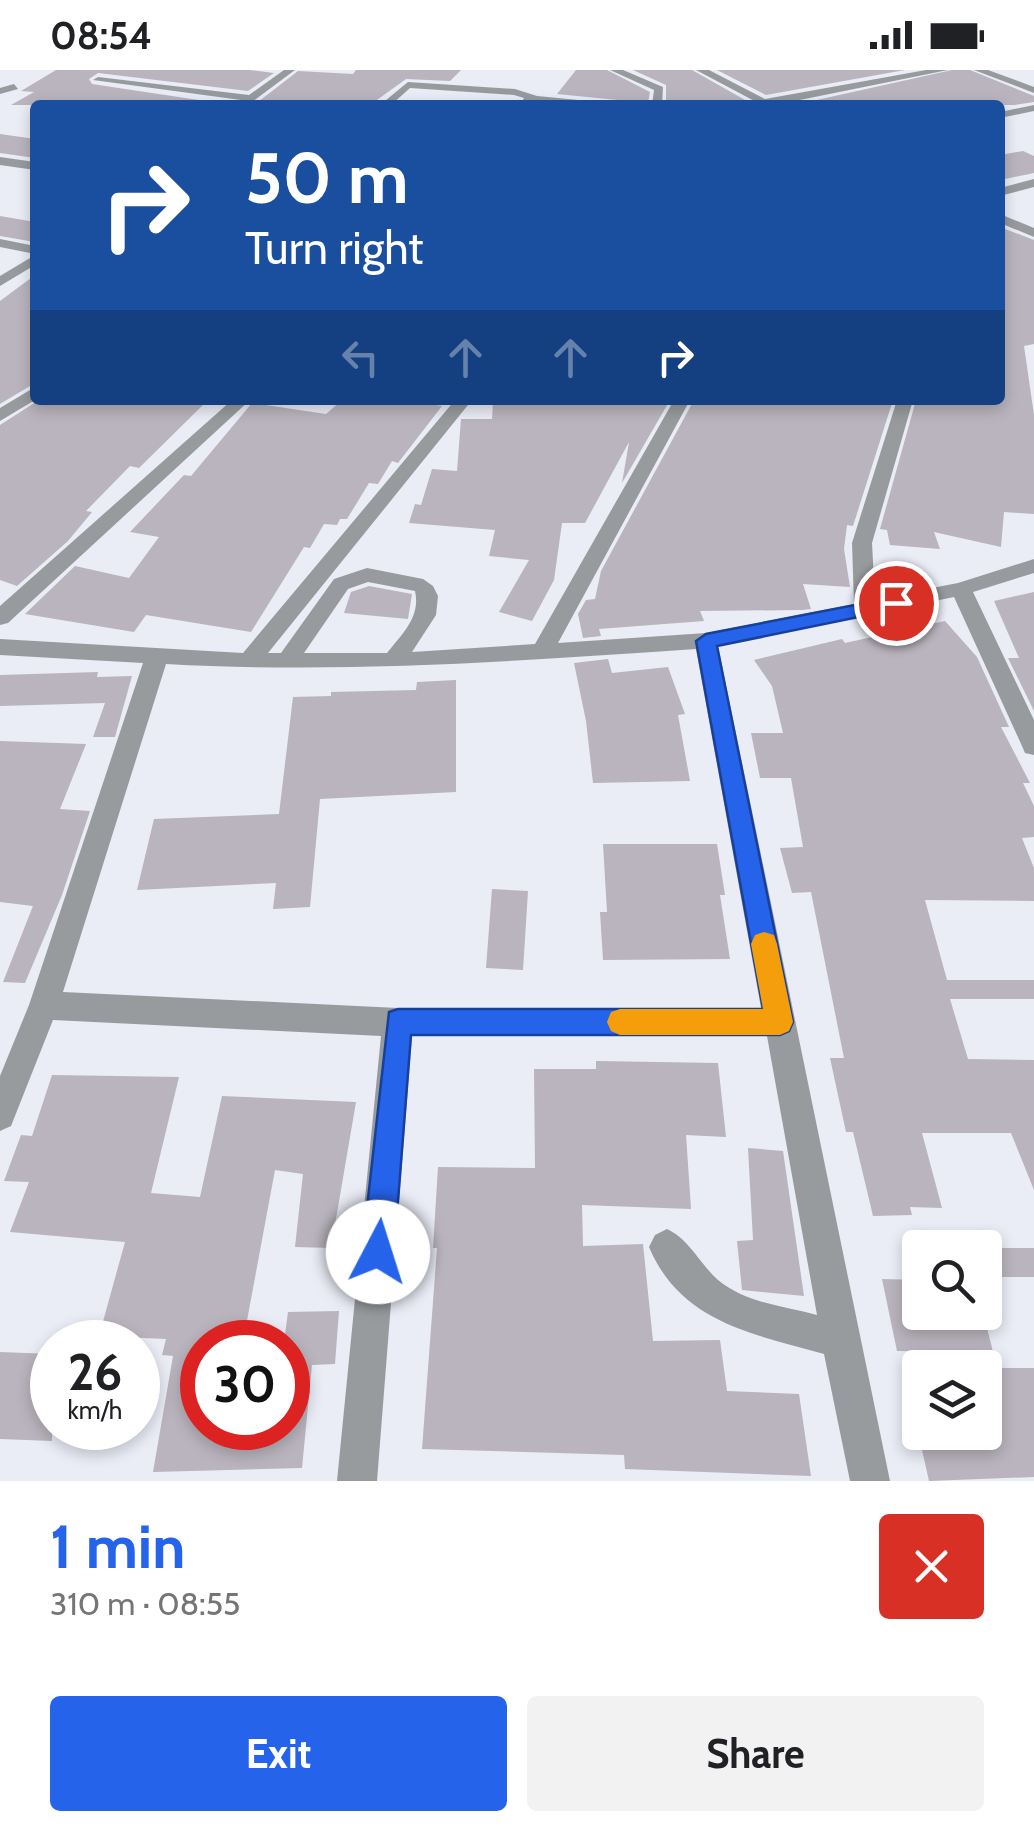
<!DOCTYPE html>
<html lang="en">
<head>
<meta charset="utf-8">
<style>
  body { margin:0; font-family:Cabin,sans-serif; background:#f2f2f2; color:#202124; height:100vh; display:flex; flex-direction:column; font-size:38px; white-space:nowrap }
  * { box-sizing:border-box; margin:0 }
  p { font-size:32px; color:#757577 }
  .icon { flex:none; width:55px; height:55px; fill:none; stroke:currentColor; stroke-width:2; stroke-linecap:round; stroke-linejoin:round }
  .map { position:relative; height:1411px; overflow:hidden }
  .details { display:flex; flex-direction:column; background:#fff; flex:1 }
  .details>* { flex:none }
  .guide { position:absolute; left:30px; top:30px; width:975px; height:305px; border-radius:10px; box-shadow:0 5px 15px #0003; background:#1a4fa0; color:#fff; overflow:hidden }
  .fabs { position:absolute; left:902px; top:1160px; display:grid; gap:20px }
  .fabs a { display:grid; place-items:center; width:100px; height:100px; border-radius:10px; background:#fff; box-shadow:0 5px 15px #0003; font-size:50px }
  .speed { position:absolute; left:30px; top:1250px; display:flex; gap:20px; font-size:50px; font-weight:700; text-align:center }
  .speed>* { display:grid; place-content:center; width:130px; height:130px; border-radius:50%; background:#fff; box-shadow:0 5px 15px #0003; line-height:1 }
  .speed small { font-size:25px; font-weight:400 }
  .speed .limit { border:15px solid #d22; background:#fff; color:#111 }
  .pin { position:absolute; display:grid; place-items:center; width:85px; height:85px; color:#fff; margin:-42px; border:5px solid #fff; border-radius:50%; box-shadow:0 2px 10px #0007 }
  .me { position:absolute; width:110px; margin:-55px; rotate:5deg; stroke-linejoin:round; filter:drop-shadow(0 0 8px #0008) }
  .turn { display:flex; align-items:center; gap:35px; height:210px; padding:0 50px; font-size:45px }
  .turn .icon { width:130px; height:130px; stroke-width:2.5 }
  .turn b { display:block; font-size:70px; line-height:85px }
  .lanes { display:flex; align-items:center; height:95px; padding:0 50px; background:#0003; justify-content:center; gap:50px; direction:ltr }
  .lanes .off { opacity:.35 }
  .round { display:grid; place-items:center; flex:none; width:105px; height:105px; border-radius:10px; background:#f2f2f2 }
  .head { display:flex; align-items:center; justify-content:space-between; height:170px; padding:0 50px }
  h1 { font-size:60px; font-weight:800; line-height:75px; color:#2563eb }
  .button { display:flex; gap:20px; margin-top:auto; padding:20px 50px }
  .button a { flex:1; height:115px; border-radius:10px; background:#2563eb; color:#fff; font-size:40px; font-weight:800; line-height:115px; text-align:center }
  .button a+a { background:#f2f2f2; color:#202124 }
  .status { display:flex; justify-content:space-between; align-items:center; height:70px; padding:0 50px; background:#fff; direction:ltr }
  .status svg { height:28px; fill:currentColor }
  .map>svg:first-child { display:block }
  .building { fill:#b9b4bd }
  .lines { fill:none; stroke-linecap:round; stroke-linejoin:round }
  .minor { fill:#989b9e; fill-rule:evenodd }
  .route { fill:#2563eb; stroke:#184099; stroke-width:2.5 }
  .slow { fill:#f59e0b }
</style>
</head>
<body>
<div class="status"><b>08:54</b><svg viewBox="0 0 49 12"><path d="M0 12V9h3v3zM5 12V6h3v6zM10 12V3h3v9zM15 12V0h3v12zM26 1h20v11H26zM47 4h2v5h-2z"/></svg></div>
<div class="map">
<svg width="1034" height="1411" viewBox="0 0 1034 1411">
  <rect width="100%" height="100%" fill="#eaecf6"/>
  <path class="building" d="M56 0H250L274 3 248 21 98 3 89 9 92 14 232 35H11L34 22 21 21Z
    M356 0H461L450 11 406 9 370 35 268 32 254 35 298 1 353 4Z
    M576 0H607L650 22 648 33 557 24Z
    M633 0H692L754 35H666V15Z
    M717 0H905L766 25Z
    M952 0H970L1034 26V32L1015 35H794Z
    M0 64 35 69V88L0 83Z
    M1023 81 1034 86V103L1000 110V85Z
    M0 146 35 152V172L0 166Z
    M1000 157 1034 170V274L1024 276 1034 345V444L1004 442 1001 477 934 462 940 479 890 475 887 460 880 459 916 330H1000Z
    M35 205V313L0 334V231Z
    M39 330H114L131 335 136 330H208L139 398 130 396 86 441 92 442 68 471 17 516 0 510V355Z
    M342 330H406L442 336 398 393 392 391 378 414 369 413 347 449H340L337 455 324 454 310 478 304 477 251 562 146 545 134 562 25 544 75 496 129 508 159 467 130 462 184 405 191 406 252 333 326 344Z
    M498 330H670L622 413 629 372 585 453H562L554 510 532 551 499 542 529 490 489 486 495 460 409 453 415 434 421 435 432 399 457 401 461 349H492L493 332Z
    M694 330H893L853 456 847 455 844 479 850 517 803 514 811 539 802 540 700 541 704 551 599 559 601 566 583 568 578 544 586 530 595 529 601 501Z
    M369 516 412 524 408 549 344 543 351 522Z
    M1034 522V641L1008 588H1019L994 531Z
    M945 551 977 587 1009 657H1001L1030 713H1023L1034 736V767L1022 768 1034 798V831L925 830 947 910H1034V929H950L968 989 1034 990V1120L1011 1063H922L942 1138 910 1137 912 1145 873 1146 853 1062H846L830 988H844L811 822 792 823 780 778 803 777 791 708H760L751 663H783L772 616 754 590 842 569 845 573Z
    M608 589 612 603 668 597 685 644 678 645 690 711 593 713 586 651 574 593Z
    M98 602 97 607 132 606 115 667H93L105 633 0 636V605Z
    M456 610V722L320 729 310 837 273 839 276 813 137 820 154 749 279 744 293 627 331 626V622L416 620 417 612Z
    M0 671 86 674 60 739 90 741 62 825 25 913 3 912 33 836 0 832Z
    M603 774H717L725 825H720L730 889 603 890 600 842H607Z
    M492 819 528 821 523 900 486 898Z
    M596 991 718 993 726 1067 686 1065 691 1139 582 1135 583 1176 643 1174 653 1271 720 1270 727 1321 799 1324 811 1406 625 1399 624 1385 422 1379 437 1178H433L438 1097 535 1098 534 999H596Z
    M52 1005 179 1007 151 1123 200 1127 222 1026 356 1032 331 1178 295 1177 303 1104 275 1100 243 1272H202V1358H288V1272H284L288 1242 339 1241 335 1294 312 1295 302 1398 153 1402 173 1286 162 1285 166 1269 99 1266 125 1172 10 1162 29 1112 4 1111 21 1065 32 1066Z
    M748 1078 783 1081 804 1226 742 1220 737 1171 753 1170Z
    M985 1178H1034V1207H985Z
    M882 1209 920 1210V1242H983L993 1282 897 1281Z
    M0 1282 52 1284V1371L0 1369Z
    M985 1298H1034V1407L929 1411 918 1362H985Z"/>
  <g class="lines">
    <path class="minor" d="M284 0H295L248 35H236L241 30 93 10 98 7 249 25Z
      M610 0H623L663 17 662 35H652L654 20Z
      M696 0H709L765 29 926 0H948L775 35H762Z
      M974 0H988L1034 17V23Z
      M408 12 515 19 537 26 630 35H520L524 28 514 25 410 18 391 35H380Z
      M14 14 18 19 0 24V18Z
      M1034 35V41L1000 48V42Z
      M0 87 35 92V100L0 95Z
      M1034 109V117L1000 126V118Z
      M1000 144 1034 158V167L1000 153Z
      M0 169 35 176V184L0 177Z
      M35 185V195L0 216V206Z
      M35 317V330L0 351V338Z
      M232 330H250L8 553 0 555V536Z
      M455 330H472L268 583H281L334 509 367 498 423 509 433 516 438 526 436 545 412 582 535 574 674 330H690L558 573 706 563 854 534 852 473 897 330H913L872 473 875 529 958 513 1034 489V503L973 522 1034 650V685L1025 683 1022 676 954 527 718 576 890 1411H850L824 1284C754 1264 681 1253 649 1177L655 1165 667 1159C689 1169 700 1194 718 1210 746 1233 783 1236 817 1245L767 966H412L377 1411H337L381 966 53 950 11 1056 0 1061V1006L29 935 143 593 0 585V569L243 583ZM368 512 415 521C421 547 402 564 387 583H304L348 519ZM696 579 761 938H398L63 922 166 594C344 604 519 591 696 579Z"/>
  </g>
  <path class="route" d="M896 527 906 533 903 538 717 576 793 952 789 961 780 965H411L394 1182 389 1193 378 1198 366 1193 362 1182 389 942 398 939H763L696 571 706 564Z"/>
  <path class="slow" d="M764 862 774 865 777 874 793 952 789 961 780 965H620L611 961 607 952 611 942 620 939H763L751 874 755 865Z"/>
</svg>
<div class="fabs">
<a><svg class="icon" aria-label="search" viewBox="0 0 24 24"><circle cx="10" cy="10" r="6"/><path d="M15 15l6 6"/></svg></a>
<a><svg class="icon" aria-label="layers" viewBox="0 0 24 24"><path d="M12 4l9 5-9 5-9-5zM3 14l9 5 9-5"/></svg></a>
</div>
<div class="speed"><div>26<small>km/h</small></div><div class="limit">30</div></div>
<div class="pin" style="left:896px;top:533px;background:#d93025"><svg class="icon" aria-label="arrive" viewBox="0 0 24 24"><path d="M6 21V4h12l-3 4 3 4H6"/></svg></div>
<svg class="me" style="left:378px;top:1182px" viewBox="-20 -20 40 40"><circle r="19" fill="#fff"/><path d="M0-13L10 11 0 6-10 11z" fill="#2563eb"/></svg>
<div class="guide">
<div class="turn"><svg class="icon" aria-label="right" viewBox="0 0 24 24"><path d="M7 20v-9h11M14 6l5 5-5 5"/></svg><div><b>50 m</b>Turn right</div></div>
<div class="lanes"><svg class="icon off" aria-label="left" viewBox="0 0 24 24"><path d="M17 20v-9H6M10 6l-5 5 5 5"/></svg><svg class="icon off" aria-label="ahead" viewBox="0 0 24 24"><path d="M12 20V5M6 11l6-6 6 6"/></svg><svg class="icon off" aria-label="ahead" viewBox="0 0 24 24"><path d="M12 20V5M6 11l6-6 6 6"/></svg><svg class="icon" aria-label="right" viewBox="0 0 24 24"><path d="M7 20v-9h11M14 6l5 5-5 5"/></svg></div>
</div>
</div>
<section class="details">
<div class="head"><div><h1>1 min</h1><p>310 m · 08:55</p></div><a class="round" style="background:#d93025;color:#fff"><svg class="icon" aria-label="close" viewBox="0 0 24 24"><path d="M6 6l12 12M18 6L6 18"/></svg></a></div>
<div class="button"><a>Exit</a><a>Share</a></div>
</section>
</body>
</html>
